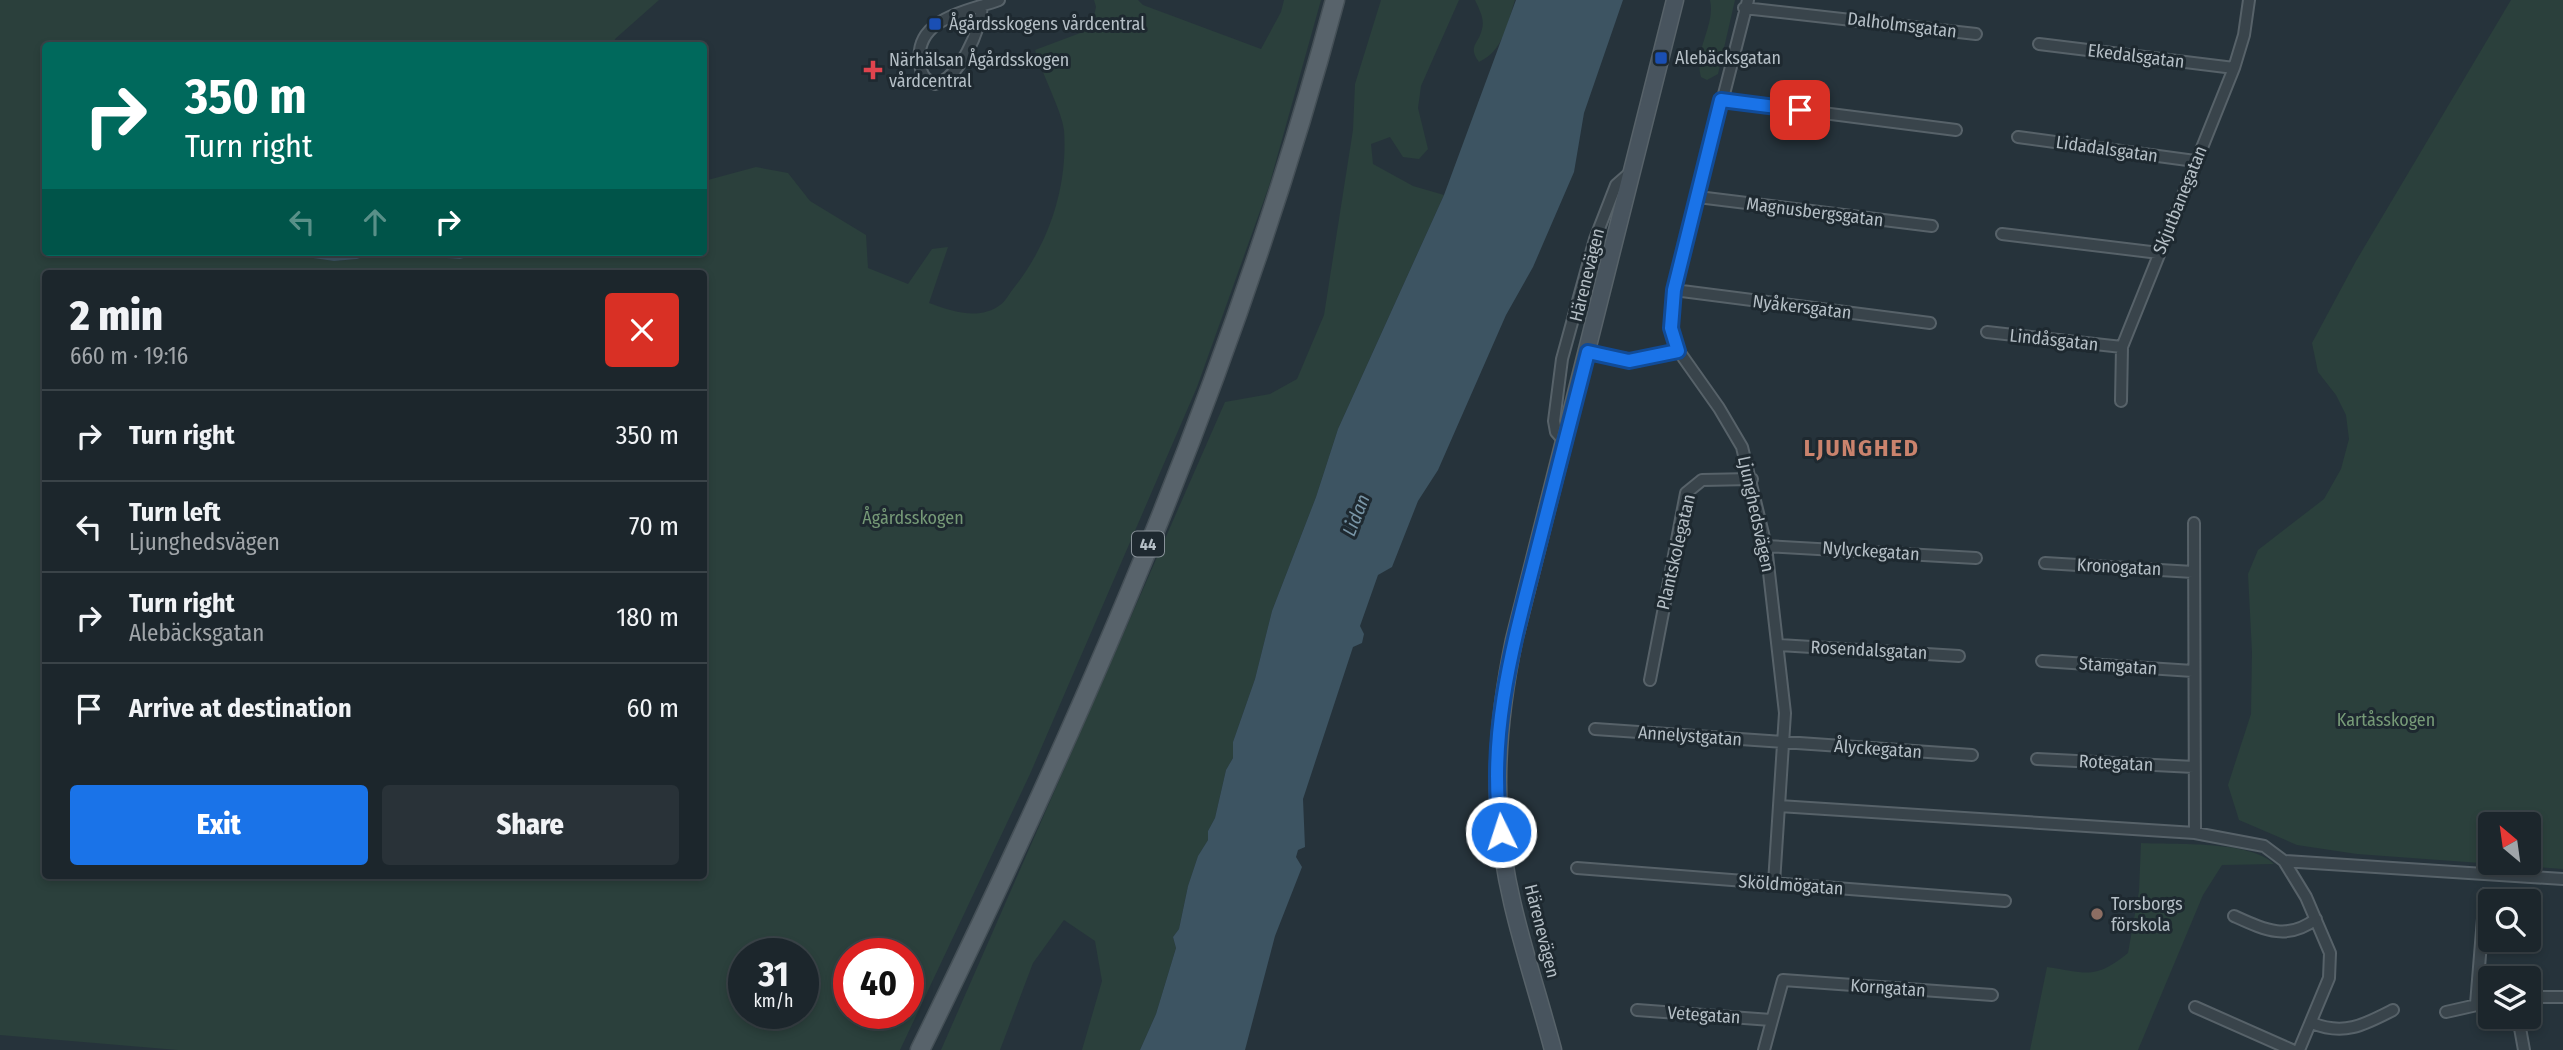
<!DOCTYPE html>
<html lang="en">
<head>
<meta charset="utf-8">
<style>
  body { margin:0; font-family:"Fira Sans Condensed",sans-serif; background:#293238; color:#f1f3f6; height:100vh; display:flex; flex-direction:column; font-size:26px; white-space:nowrap }
  * { box-sizing:border-box; margin:0 }
  p { font-size:23px; color:#a0a5a9 }
  .icon { flex:none; width:38px; height:38px; fill:none; stroke:currentColor; stroke-width:2; stroke-linecap:round; stroke-linejoin:round }
  .map { position:relative; flex:1; overflow:hidden }
  .drawer { position:absolute; left:42px; top:270px; width:665px; height:609px; display:flex; flex-direction:column; background:#1c262c; border-radius:7px; box-shadow:0 4px 10px #0003,0 0 0 2px #3a4348 }
  .drawer>* { flex:none }
  .banner { position:absolute; left:42px; top:42px; width:665px; height:214px; border-radius:7px; box-shadow:0 4px 10px #0003,0 0 0 2px #3a4348; background:#00695c; color:#fff; overflow:hidden }
  .needle { width:46px; rotate:331deg }
  .controls { position:absolute; left:2478px; top:812px; display:grid; gap:14px }
  .controls a { display:grid; place-items:center; width:63px; height:63px; border-radius:7px; background:#1c262c; box-shadow:0 4px 10px #0003,0 0 0 2px #3a4348; font-size:35px }
  .speed { position:absolute; left:728px; top:938px; display:flex; gap:14px; font-size:35px; font-weight:700; text-align:center }
  .speed>* { display:grid; place-content:center; width:91px; height:91px; border-radius:50%; background:#1c262c; box-shadow:0 4px 10px #0003,0 0 0 2px #3a4348; line-height:1 }
  .speed small { font-size:18px; font-weight:400 }
  .speed .limit { border:10px solid #d22; background:#fff; color:#111 }
  .pin { position:absolute; display:grid; place-items:center; width:60px; height:60px; color:#fff; margin:-30px; border-radius:14px; box-shadow:0 4px 10px #0006 }
  .me { position:absolute; width:77px; margin:-38px; rotate:356deg; stroke-linejoin:round; filter:drop-shadow(0 0 5px #0008) }
  .turn { display:flex; align-items:center; gap:24px; height:147px; padding:0 28px; font-size:32px }
  .turn .icon { width:91px; height:91px; stroke-width:2.5 }
  .turn b { display:block; font-size:49px; line-height:60px }
  .lanes { display:flex; align-items:center; height:66px; padding:0 28px; background:#0003; justify-content:center; gap:35px; direction:ltr }
  .lanes .off { opacity:.35 }
  .round { display:grid; place-items:center; flex:none; width:74px; height:74px; border-radius:7px; background:#293238 }
  .head { display:flex; align-items:center; justify-content:space-between; height:119px; padding:0 28px }
  h1 { font-size:42px; font-weight:800; line-height:52px }
  .cta { display:flex; gap:14px; margin-top:auto; padding:14px 28px }
  .cta a { flex:1; height:80px; border-radius:7px; background:#1a73e8; color:#fff; font-size:28px; font-weight:800; line-height:80px; text-align:center }
  .cta a+a { background:#293238; color:#f1f3f6 }
  ul { padding:0; list-style:none }
  li { display:flex; align-items:center; gap:21px; height:91px; padding:0 28px; border-top:2px solid #3a4348 }
  li div { flex:1 }
  li b { display:block; font-size:26px }
  li em { font-style:normal }
  .map>svg:first-child { display:block }
  .green { fill:#2b403c; fill-rule:evenodd }
  .water { fill:#3d5462 }
  .lines { fill:none; stroke-linecap:round; stroke-linejoin:round }
  .street-casing { stroke:#576269; stroke-width:14 }
  .secondary-casing { stroke:#576269; stroke-width:19 }
  .primary-casing { stroke:#455057; stroke-width:21 }
  .street { stroke:#39444b; stroke-width:10 }
  .secondary { stroke:#48545e; stroke-width:16 }
  .primary { stroke:#58636b; stroke-width:18 }
  .route-casing { stroke:#114b97; stroke-width:18 }
  .route { stroke:#1a73e8; stroke-width:12 }
  .transit-dot { fill:#1a4fb4; stroke:#1e2930; stroke-width:2.5 }
  .health-dot { fill:#e0444e; stroke:#1e2930; stroke-width:2.5 }
  .education-dot { fill:#8d6e63; stroke:#1e2930; stroke-width:2.5 }
  .labels { text-anchor:middle; dominant-baseline:central; stroke-width:6; stroke-linejoin:round; paint-order:stroke }
  .shield { fill:#1e2930; stroke:#889299; stroke-width:2 }
  .shield-label { font-size:16px; font-weight:bold; fill:#b5bfc6 }
  .poi-label { font-size:18px; fill:#b5bfc6; stroke:#1e2930; text-anchor:start }
  .street-label { font-size:18px; fill:#b5bfc6; stroke:#1e2930 }
  .park-label { font-size:18px; fill:#769a77; stroke:#1e2930 }
  .water-label { font-size:19px; font-style:italic; fill:#7996a7; stroke:#1e2930 }
  .district-label { font-size:24px; font-weight:bold; letter-spacing:2px; fill:#ca836d; stroke:#1e2930 }
</style>
</head>
<body>
<div class="map">
<svg width="2563" height="1050" viewBox="0 0 2563 1050">
  <rect width="100%" height="100%" fill="#26333b"/>
  <path class="green" d="M0 0H659L615 39 614 45 46 46V252H302L300 256 334 261 357 259 375 253 460 259 488 252H704V181L756 167 788 173 810 201 866 235 868 268 908 284 932 249 948 247 929 303C951 311 979 321 1000 305 1005 302 1009 294 1013 289 1049 244 1068 187 1064 130 1062 111 1041 72 1035 50L1091 29 1096 7 1094 0H1138L1143 5 1261 49 1281 12 1284 0H1321L1269 186 1197 387 1030 774 900 1050H178L0 1035ZM46 273H704V875H46ZM744 954H803V1013H744ZM849 954H908V1013H849Z
    M1381 0H1459L1421 86 1418 108 1428 149 1419 159 1403 157 1390 137 1371 144 1373 164 1413 186 1444 195 1338 429 1316 497 1272 611 1255 679 1233 742V758L1226 770 1215 818 1208 831V840L1198 856 1188 886 1179 929 1173 937 1176 948 1156 1014 1140 1050H1082L1102 981 1095 941 1064 920 1033 963 1000 1050H941L1225 402 1270 394 1297 379 1324 315 1353 130 1355 84Z
    M1475 0H1515C1507 24 1504 50 1479 62 1467 46 1479 44 1482 29 1485 19 1479 9 1475 0Z
    M1710 0H1735L1718 74 1707 80 1701 77C1693 49 1716 26 1710 0Z
    M2511 0H2563V869L2357 854 2297 845 2239 820 2228 785 2251 714 2252 652 2248 574 2258 550 2324 499 2341 469 2349 439 2346 415 2336 395 2318 372 2312 343 2356 261ZM2529 824V863H2490V824Z
    M2141 843C2175 845 2249 840 2274 864L2222 865 2203 895 2138 1050H2030L2047 967C2088 973 2094 980 2128 953L2139 891Z"/>
  <path class="water" d="M1516 0H1623L1584 113 1574 172 1533 267 1506 315 1438 470 1418 501 1392 567 1378 575 1360 626 1364 634 1362 643 1353 647 1303 799 1305 847 1298 850 1296 857 1302 867 1275 936 1245 1050H1140L1156 1014 1176 948 1173 937 1179 929 1188 886 1198 856 1208 840V831L1215 818 1226 770 1233 758V742L1255 679 1272 611 1316 497 1338 429 1444 195Z
    M302 252H450L453 254 488 252 460 259 375 253 357 259 334 261 299 256Z"/>
  <g class="lines">
    <g class="street-casing">
      <path id="street" d="M1748 0 1674 290 1671 328 1678 350 1719 408 1742 447 1766 546 1785 713 1774 883
        M982 6C980 31 960 78 935 84 924 79 921 74 920 63 914 18 967 12 999 0
        M1744 8 1976 34
        M2039 44 2234 68
        M1721 100 1956 130
        M2018 137 2195 161
        M1698 197 1932 226
        M2002 234 2159 253
        M1674 290 1930 323
        M1987 332 2122 347
        M1588 352 1637 361 1678 350
        M2121 401 2122 347 2234 68 2244 35 2249 0
        M1564 441 1556 432 1554 421 1562 359 1595 239 1616 185 1632 171
        M2194 523 2195 833
        M1766 546 1976 558
        M2045 563 2193 572
        M1779 645 1959 656
        M2042 661 2193 671
        M1650 680 1686 493 1702 480 1752 479
        M1595 729 1972 755
        M2037 759 2194 767
        M1779 806 2195 833 2264 846 2284 861 2306 897 2330 953 2329 978 2299 1050
        M2284 861 2563 879
        M1577 868 2005 901
        M2234 916C2265 930 2287 941 2316 919
        M2529 997H2563
        M2476 1004 2485 894
        M2195 1007 2292 1050
        M1637 1010 1771 1020
        M2446 1012 2490 1002
        M2518 1017 2524 1050
        M2312 1023C2344 1036 2364 1025 2393 1010
        M1764 1050 1783 980 1992 995"/>
    </g>
    <g class="secondary-casing">
      <path id="secondary" d="M1553 1050C1533 974 1503 894 1499 815 1495 755 1502 698 1514 640L1675 0"/>
    </g>
    <g class="primary-casing">
      <path id="primary" d="M920 1050C1086 712 1238 364 1335 0"/>
    </g>
    <use href="#street" class="street"/>
    <use href="#secondary" class="secondary"/>
    <use href="#primary" class="primary"/>
  </g>
  <g class="lines">
    <g class="route-casing">
      <path id="route" d="M1501 832C1487 739 1512 648 1535 559 1552 490 1570 421 1588 352L1629 361 1678 351 1671 328 1674 290 1721 100 1800 110"/>
    </g>
    <use href="#route" class="route"/>
  </g>
  <g class="transit-dot">
    <rect x="928" y="17" width="14" height="14" rx="3.5"/>
    <rect x="1654" y="51" width="14" height="14" rx="3.5"/>
  </g>
  <path class="health-dot" d="M869.5 59.5h7v7h7v7h-7v7h-7v-7h-7v-7h7z"/>
  <circle class="education-dot" cx="2097" cy="914" r="7"/>
  <g class="labels">
    <rect class="shield" x="1132" y="531.5" width="32" height="25" rx="5"/>
    <g class="shield-label">
      <text x="1148" y="544">44</text>
    </g>
    <g class="poi-label">
      <text x="949" y="24">Ågårdsskogens vårdcentral</text>
      <text x="1675" y="58">Alebäcksgatan</text>
      <text x="889" y="60">Närhälsan Ågårdsskogen<tspan x="889" dy="21">vårdcentral</tspan></text>
      <text x="2111" y="904">Torsborgs<tspan x="2111" dy="21">förskola</tspan></text>
    </g>
    <g class="street-label">
      <text transform="translate(1902 25) rotate(7)">Dalholmsgatan</text>
      <text transform="translate(2136 56) rotate(7)">Ekedalsgatan</text>
      <text transform="translate(2107 149) rotate(8)">Lidadalsgatan</text>
      <text transform="translate(2180 200) rotate(-68)">Skjutbanegatan</text>
      <text transform="translate(1815 212) rotate(7)">Magnusbergsgatan</text>
      <text transform="translate(1587 275) rotate(-76)">Härenevägen</text>
      <text transform="translate(1802 307) rotate(7)">Nyåkersgatan</text>
      <text transform="translate(2054 340) rotate(6)">Lindåsgatan</text>
      <text transform="translate(1756 514) rotate(78)">Ljunghedsvägen</text>
      <text transform="translate(1871 551) rotate(4)">Nylyckegatan</text>
      <text transform="translate(1676 552) rotate(-77)">Plantskolegatan</text>
      <text transform="translate(2119 567) rotate(3)">Kronogatan</text>
      <text transform="translate(1869 650) rotate(3)">Rosendalsgatan</text>
      <text transform="translate(2118 666) rotate(4)">Stamgatan</text>
      <text transform="translate(1690 736) rotate(4)">Annelystgatan</text>
      <text transform="translate(1878 749) rotate(4)">Ålyckegatan</text>
      <text transform="translate(2116 763) rotate(3)">Rotegatan</text>
      <text transform="translate(1791 885) rotate(4)">Sköldmögatan</text>
      <text transform="translate(1542 931) rotate(76)">Härenevägen</text>
      <text transform="translate(1888 988) rotate(4)">Korngatan</text>
      <text transform="translate(1704 1015) rotate(4)">Vetegatan</text>
    </g>
    <g class="park-label">
      <text x="913" y="518">Ågårdsskogen</text>
      <text x="2386" y="720">Kartåsskogen</text>
    </g>
    <g class="water-label">
      <text transform="translate(1356 515) rotate(-68)">Lidan</text>
    </g>
    <g class="district-label">
      <text x="1862" y="448">LJUNGHED</text>
    </g>
  </g>
</svg>
<div class="controls">
<a><svg class="needle" viewBox="-14 -14 28 28"><path d="M0-13l5 13h-10z" fill="#e53935"/><path d="M0 13l5-13h-10z" fill="#a0a5a9"/></svg></a>
<a><svg class="icon" aria-label="search" viewBox="0 0 24 24"><circle cx="10" cy="10" r="6"/><path d="M15 15l6 6"/></svg></a>
<a><svg class="icon" aria-label="layers" viewBox="0 0 24 24"><path d="M12 4l9 5-9 5-9-5zM3 14l9 5 9-5"/></svg></a>
</div>
<div class="speed"><div>31<small>km/h</small></div><div class="limit">40</div></div>
<div class="pin" style="left:1800px;top:110px;background:#d93025"><svg class="icon" aria-label="arrive" viewBox="0 0 24 24"><path d="M6 21V4h12l-3 4 3 4H6"/></svg></div>
<svg class="me" style="left:1501px;top:832px" viewBox="-20 -20 40 40"><circle r="17" fill="#1a73e8" stroke="#fff" stroke-width="3"/><path d="M0-11L8 9 0 5-8 9z" fill="#fff"/></svg>
<div class="banner">
<div class="turn"><svg class="icon" aria-label="right" viewBox="0 0 24 24"><path d="M7 20v-9h11M14 6l5 5-5 5"/></svg><div><b>350 m</b>Turn right</div></div>
<div class="lanes"><svg class="icon off" aria-label="left" viewBox="0 0 24 24"><path d="M17 20v-9H6M10 6l-5 5 5 5"/></svg><svg class="icon off" aria-label="ahead" viewBox="0 0 24 24"><path d="M12 20V5M6 11l6-6 6 6"/></svg><svg class="icon" aria-label="right" viewBox="0 0 24 24"><path d="M7 20v-9h11M14 6l5 5-5 5"/></svg></div>
</div>
<section class="drawer">
<div class="head"><div><h1>2 min</h1><p>660 m · 19:16</p></div><a class="round" style="background:#d93025;color:#fff"><svg class="icon" aria-label="close" viewBox="0 0 24 24"><path d="M6 6l12 12M18 6L6 18"/></svg></a></div>
<ul>
<li><svg class="icon" aria-label="right" viewBox="0 0 24 24"><path d="M7 20v-9h11M14 6l5 5-5 5"/></svg><div><b>Turn right</b></div><em>350 m</em></li>
<li><svg class="icon" aria-label="left" viewBox="0 0 24 24"><path d="M17 20v-9H6M10 6l-5 5 5 5"/></svg><div><b>Turn left</b><p>Ljunghedsvägen</p></div><em>70 m</em></li>
<li><svg class="icon" aria-label="right" viewBox="0 0 24 24"><path d="M7 20v-9h11M14 6l5 5-5 5"/></svg><div><b>Turn right</b><p>Alebäcksgatan</p></div><em>180 m</em></li>
<li><svg class="icon" aria-label="arrive" viewBox="0 0 24 24"><path d="M6 21V4h12l-3 4 3 4H6"/></svg><div><b>Arrive at destination</b></div><em>60 m</em></li>
</ul>
<div class="cta"><a>Exit</a><a>Share</a></div>
</section>
</div>
</body>
</html>
